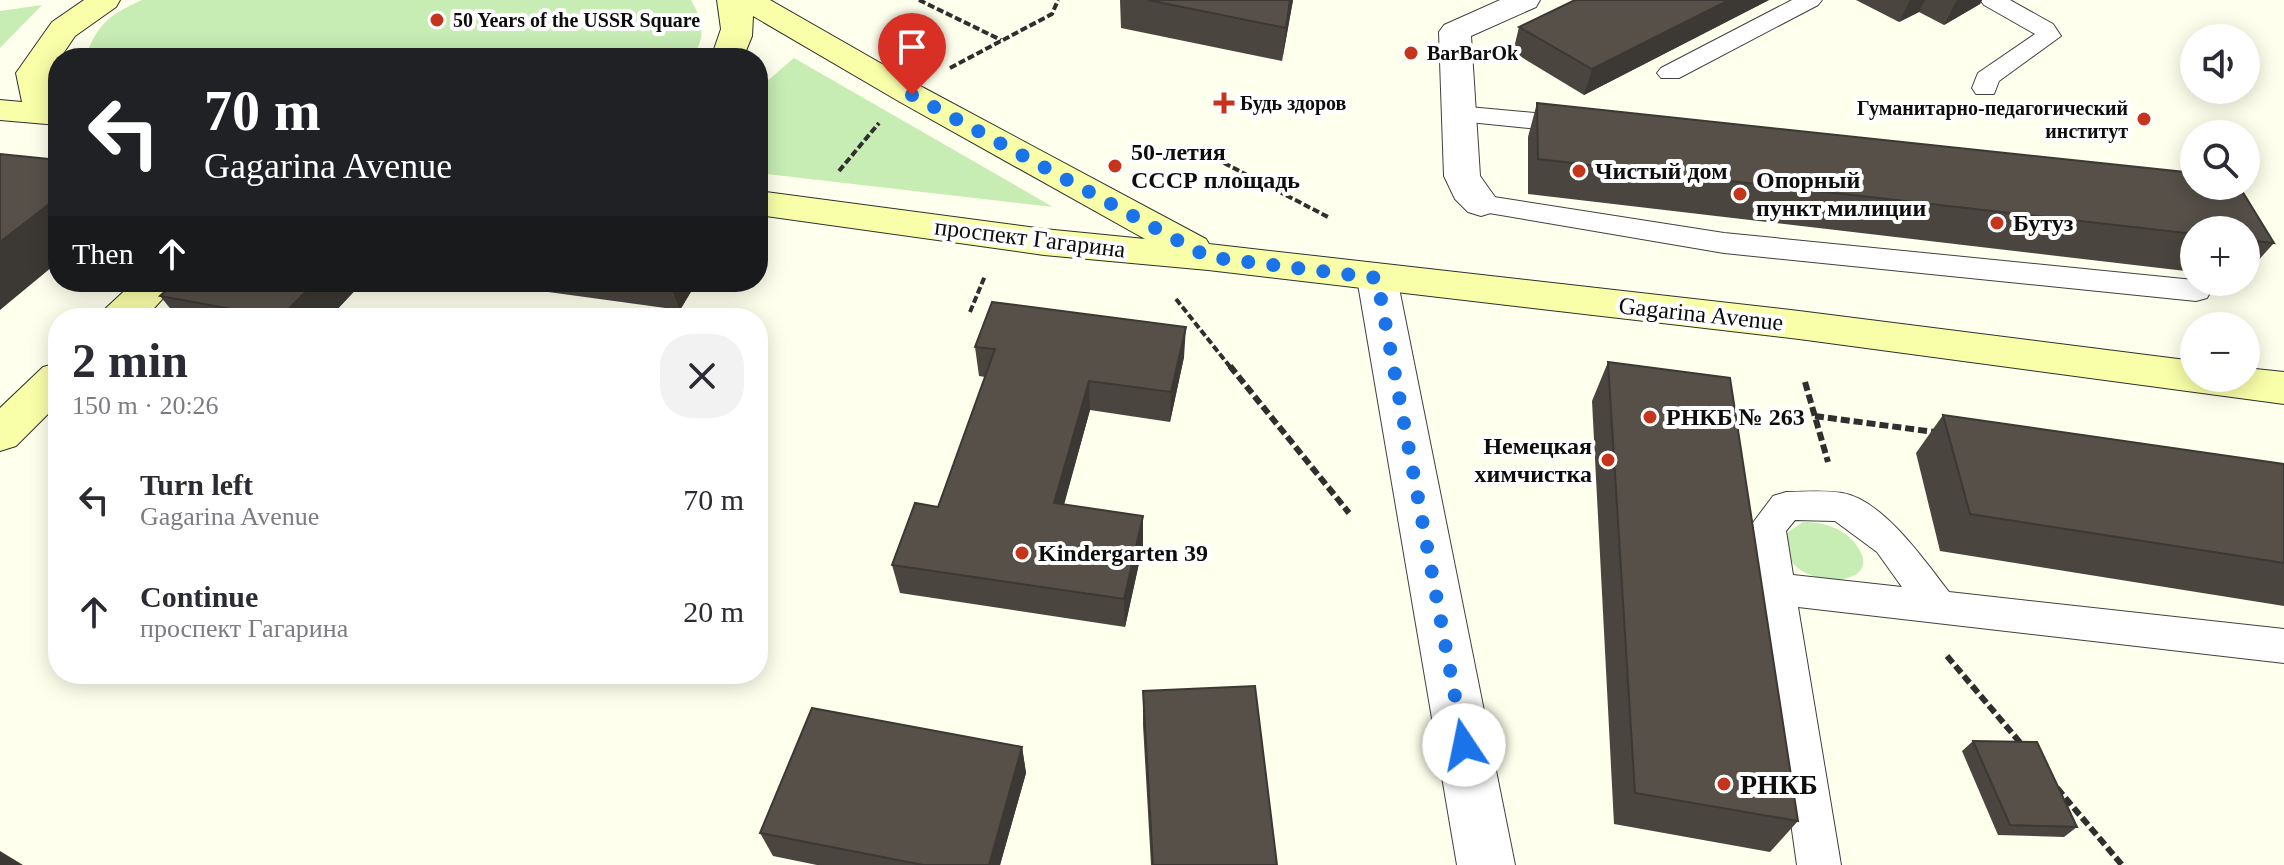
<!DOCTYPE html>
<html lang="en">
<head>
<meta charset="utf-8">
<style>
  body { margin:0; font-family:"Times New Roman",serif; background:#f2f2f3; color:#2b2b33; height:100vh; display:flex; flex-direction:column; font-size:30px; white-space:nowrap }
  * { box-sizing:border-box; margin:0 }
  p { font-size:26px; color:#7c7c81 }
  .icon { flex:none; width:44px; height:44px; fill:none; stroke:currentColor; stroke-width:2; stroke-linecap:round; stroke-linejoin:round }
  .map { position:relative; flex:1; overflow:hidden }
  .side { position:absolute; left:48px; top:308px; width:720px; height:376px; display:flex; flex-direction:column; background:#fff; border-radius:32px; box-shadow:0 4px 20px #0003 }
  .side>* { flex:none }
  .banner { position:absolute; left:48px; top:48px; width:720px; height:244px; border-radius:32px; box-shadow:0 4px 20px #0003; background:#202124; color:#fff; overflow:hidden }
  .tools { position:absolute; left:2180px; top:24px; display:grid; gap:16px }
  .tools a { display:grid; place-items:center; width:80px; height:80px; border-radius:50%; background:#fff; box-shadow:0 4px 20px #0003; font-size:40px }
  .pin { position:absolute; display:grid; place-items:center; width:68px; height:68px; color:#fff; margin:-82px -34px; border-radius:50% 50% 50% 0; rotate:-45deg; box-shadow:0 0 8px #0007 }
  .pin .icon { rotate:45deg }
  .me { position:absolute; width:88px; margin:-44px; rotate:349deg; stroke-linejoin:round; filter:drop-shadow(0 0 6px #0008) }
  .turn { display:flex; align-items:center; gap:28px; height:168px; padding:0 24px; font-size:36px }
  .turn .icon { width:104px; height:104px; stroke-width:2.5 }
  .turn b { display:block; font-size:56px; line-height:68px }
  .then { display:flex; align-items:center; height:76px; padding:0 24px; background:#0003; gap:16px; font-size:30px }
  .round { display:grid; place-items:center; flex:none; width:84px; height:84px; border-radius:32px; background:#f2f2f3 }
  .head { display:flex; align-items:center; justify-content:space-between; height:136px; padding:0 24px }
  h1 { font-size:48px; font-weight:600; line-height:60px }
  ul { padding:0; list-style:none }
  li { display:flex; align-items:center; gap:24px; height:112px; padding:0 24px }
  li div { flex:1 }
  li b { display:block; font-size:30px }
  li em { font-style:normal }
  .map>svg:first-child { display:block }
  .green { fill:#c7ecb4 }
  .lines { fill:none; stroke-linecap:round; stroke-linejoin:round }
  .lane-casing { stroke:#404040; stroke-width:2 }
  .street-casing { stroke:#404040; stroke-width:2 }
  .secondary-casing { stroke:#2f2f2f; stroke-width:2 }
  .path-far1 { stroke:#2f2f2f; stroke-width:4; stroke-dasharray:7 3; stroke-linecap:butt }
  .path { stroke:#2f2f2f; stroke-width:6; stroke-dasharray:9 4; stroke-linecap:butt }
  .lane { fill:#fff; fill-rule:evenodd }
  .street { fill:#fff; fill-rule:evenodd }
  .secondary { fill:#f9ffa8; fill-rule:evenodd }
  .wall { fill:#4a453f }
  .shaded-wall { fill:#3c3833 }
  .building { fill:#565049; stroke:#3c3833; stroke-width:2 }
  .route { stroke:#1a73e8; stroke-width:14; stroke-dasharray:0 25.2 }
  .poi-dot { fill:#c5341d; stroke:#fff; stroke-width:3 }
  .labels { text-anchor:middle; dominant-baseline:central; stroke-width:8; stroke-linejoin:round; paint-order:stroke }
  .far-poi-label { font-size:20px; font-weight:bold; fill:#0d0d0d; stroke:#fff; text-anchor:start }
  .poi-label { font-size:24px; font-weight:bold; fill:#0d0d0d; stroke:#fff; text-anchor:start }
  .street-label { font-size:24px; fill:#0d0d0d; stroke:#fff }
  .near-poi-label { font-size:28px; font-weight:bold; fill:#0d0d0d; stroke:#fff; text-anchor:start }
</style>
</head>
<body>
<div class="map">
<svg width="2284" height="865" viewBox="0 0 2284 865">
  <rect width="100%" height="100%" fill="#ffffed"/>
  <path class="green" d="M142 0H691C702 19 708 40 690 58H85C98 23 109 15 142 0Z
    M42 5 0 48V11Z
    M794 58 1053 207 758 173V89Z
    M1803 522C1822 522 1841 527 1854 542 1898 595 1770 592 1787 533Z"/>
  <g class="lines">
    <g class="lane-casing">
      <path id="lane" d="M1792 0H1822L1818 5 1679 78H1661L1657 73 1661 68Z
        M1980 0H2010L2053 24 2061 36 1999 81 1994 94H1976L1972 88 1978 73 2035 34 1984 5Z
        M1458 106 1577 117 1586 119 1590 125 1586 131 1577 133 1449 120 1445 114 1449 108Z
        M1481 195 1724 233 2194 280 2207 284 2211 291 2207 298 2196 301 1724 253 1471 210 1467 204 1471 198Z
        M1786 492C1804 492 1824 490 1842 493 1882 499 1925 561 1949 592L2284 629V663L1798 607 1841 865H1797L1749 528 1773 496ZM1795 520 1835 521 1877 552 1902 587 1793 575 1786 531Z"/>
    </g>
    <g class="street-casing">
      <path id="street" d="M1500 0H1540L1536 7 1471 36 1480 176 1500 204 1494 212 1481 216 1468 212 1455 199 1444 176 1439 32 1444 25Z
        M1377 265 1391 269 1397 278 1515 865H1457L1357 278 1363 269Z"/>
    </g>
    <g class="secondary-casing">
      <path id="secondary" d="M84 0H120L116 7 75 36 50 73 58 105V125L0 120V100L22 102 16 73 52 22Z
        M717 0H770L924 88 1206 239 1209 244 1799 311 2194 361V378H2246V368L2284 372V404L1799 339 1208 270 1044 255 758 215V191L1044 229 1145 239 900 102 753 16 752 36 743 58H711L721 29Z
        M134 282H178L145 318H100L106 308Z
        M58 363V404L16 446 0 451V408L43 367Z"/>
    </g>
    <path class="path-far1" d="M919 0 1001 40
      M950 68 1052 14 1058 0
      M1224 163 1330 218
      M839 171 879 123
      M1176 299 1231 368
      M970 312 985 276"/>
    <path class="path" d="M1230 366 1349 513
      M1805 382 1828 462
      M1815 416 1934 432
      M1947 656 2023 746
      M2057 788 2122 865"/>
    <use href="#lane" class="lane"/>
    <use href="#street" class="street"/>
    <use href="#secondary" class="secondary"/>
  </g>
  <path class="wall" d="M1120 0H1293L1282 61 1121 28Z
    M1769 0 1584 95 1513 52 1519 27Z
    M1856 0H1982L1980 4 1944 25 1919 12 1899 22Z
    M1537 103 2194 173V186H2239L2274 243 2246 274V230H2194V272L1528 194V137Z
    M176 282H363L329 318H178L160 296Z
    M476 282H724L720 289 695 285 680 310Z
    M975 347 1184 357 1170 422 1090 410 1064 505 1143 545 1125 627 900 593 892 565 938 507 985 377 979 376Z
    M1608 362 1798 821 1770 852 1614 824 1592 401Z
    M1943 415 2284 464V606L1940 551 1916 453Z
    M1143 691 1277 865H1151L1143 725Z
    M1973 741 2077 827 2064 837 1998 835 1962 751Z
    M1022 747 1026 773 1000 865H817L773 856 760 833Z"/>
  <path class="shaded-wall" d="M1290 0H1293L1282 61 1286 28Z
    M1729 0H1769L1584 95 1592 69Z
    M1910 0H1925L1919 12 1899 22Z
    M1957 0H1982L1980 4 1944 25Z
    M58 197V262L0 310V242Z
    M315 282H363L329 318H280Z
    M669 282H694L695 285 680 310Z
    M718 282H724L720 289Z
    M1186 327 1184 357 1170 422 1171 392Z
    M1089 381 1090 410 1056 532 1054 503Z
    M1143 516V545L1125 627 1124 599Z
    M1022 747 1026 773 1000 865H989Z
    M0 851 23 865H0Z"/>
  <path class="building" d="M1148 0H1290L1286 28Z
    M1575 0H1729L1592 69 1519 27Z
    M1537 103 2194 173V186H2239L2274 243 2246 240V230H2194V234L1538 159Z
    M0 154 58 160V197L0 242Z
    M176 282H315L280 318 160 296Z
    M992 302 1186 327 1171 392 1089 381 1054 503 1143 516 1124 599 892 565 915 503 938 507 995 349 975 347Z
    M1608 362 1730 378 1798 821 1635 793Z
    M1943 415 2284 464V563L1970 514Z
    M1255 686 1277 865H1153L1143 691Z
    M812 708 1022 747 989 865H923L760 833Z
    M1973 741 2037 742 2077 827 2010 825Z"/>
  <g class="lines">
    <path class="route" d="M912 95 1208 257 1377 278 1464 745"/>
  </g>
  <g class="poi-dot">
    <circle cx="437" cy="20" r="8"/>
    <circle cx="1411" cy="53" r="8"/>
    <path d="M1220 91h8v8h8v8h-8v8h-8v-8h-8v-8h8z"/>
    <circle cx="2144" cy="119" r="8"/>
    <circle cx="1115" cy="166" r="8"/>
    <circle cx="1579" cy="171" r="8"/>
    <circle cx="1740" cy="194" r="8"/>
    <circle cx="1997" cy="223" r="8"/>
    <circle cx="1650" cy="417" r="8"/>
    <circle cx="1608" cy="460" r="8"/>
    <circle cx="1022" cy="553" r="8"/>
    <circle cx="1724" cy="784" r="8"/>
  </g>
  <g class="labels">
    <g class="far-poi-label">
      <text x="453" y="20">50 Years of the USSR Square</text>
      <text x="1427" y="53">BarBarOk</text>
      <text x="1240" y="103">Будь здоров</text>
      <text x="2128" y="108" text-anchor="end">Гуманитарно-педагогический<tspan x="2128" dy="23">институт</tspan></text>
    </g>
    <g class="poi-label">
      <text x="1131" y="152">50-летия<tspan x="1131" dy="28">СССР площадь</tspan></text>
      <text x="1595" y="171">Чистый дом</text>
      <text x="1756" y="180">Опорный<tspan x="1756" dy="28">пункт милиции</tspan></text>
      <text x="2013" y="223">Бутуз</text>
      <text x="1666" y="417">РНКБ № 263</text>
      <text x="1592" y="446" text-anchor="end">Немецкая<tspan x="1592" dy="28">химчистка</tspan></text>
      <text x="1038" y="553">Kindergarten 39</text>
    </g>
    <g class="street-label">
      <text transform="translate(1030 238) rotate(7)">проспект Гагарина</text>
      <text transform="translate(1701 314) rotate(6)">Gagarina Avenue</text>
    </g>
    <g class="near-poi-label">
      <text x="1740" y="784">РНКБ</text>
    </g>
  </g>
</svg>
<div class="tools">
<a><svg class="icon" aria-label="sound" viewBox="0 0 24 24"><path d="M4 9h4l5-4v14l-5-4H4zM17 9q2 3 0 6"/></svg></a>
<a><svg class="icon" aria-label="search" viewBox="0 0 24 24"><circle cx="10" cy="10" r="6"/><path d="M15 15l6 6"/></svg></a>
<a>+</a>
<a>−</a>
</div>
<div class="pin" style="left:912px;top:95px;background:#d93025"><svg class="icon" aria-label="arrive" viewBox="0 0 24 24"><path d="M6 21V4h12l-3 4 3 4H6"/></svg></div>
<svg class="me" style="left:1464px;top:745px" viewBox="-20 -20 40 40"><circle r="19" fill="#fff"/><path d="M0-13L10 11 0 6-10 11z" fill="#1a73e8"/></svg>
<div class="banner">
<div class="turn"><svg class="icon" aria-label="left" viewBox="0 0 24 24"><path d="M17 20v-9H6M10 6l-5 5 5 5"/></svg><div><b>70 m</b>Gagarina Avenue</div></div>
<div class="then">Then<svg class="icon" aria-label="ahead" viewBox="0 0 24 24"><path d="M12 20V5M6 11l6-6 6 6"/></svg></div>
</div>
<section class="side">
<div class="head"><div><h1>2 min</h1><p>150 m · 20:26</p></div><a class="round"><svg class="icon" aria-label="close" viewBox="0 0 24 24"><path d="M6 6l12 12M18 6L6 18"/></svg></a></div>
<ul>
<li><svg class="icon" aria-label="left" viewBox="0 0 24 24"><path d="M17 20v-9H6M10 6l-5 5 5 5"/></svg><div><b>Turn left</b><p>Gagarina Avenue</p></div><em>70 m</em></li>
<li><svg class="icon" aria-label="ahead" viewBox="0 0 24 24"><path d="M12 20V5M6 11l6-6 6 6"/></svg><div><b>Continue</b><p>проспект Гагарина</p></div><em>20 m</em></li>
</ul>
</section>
</div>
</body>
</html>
